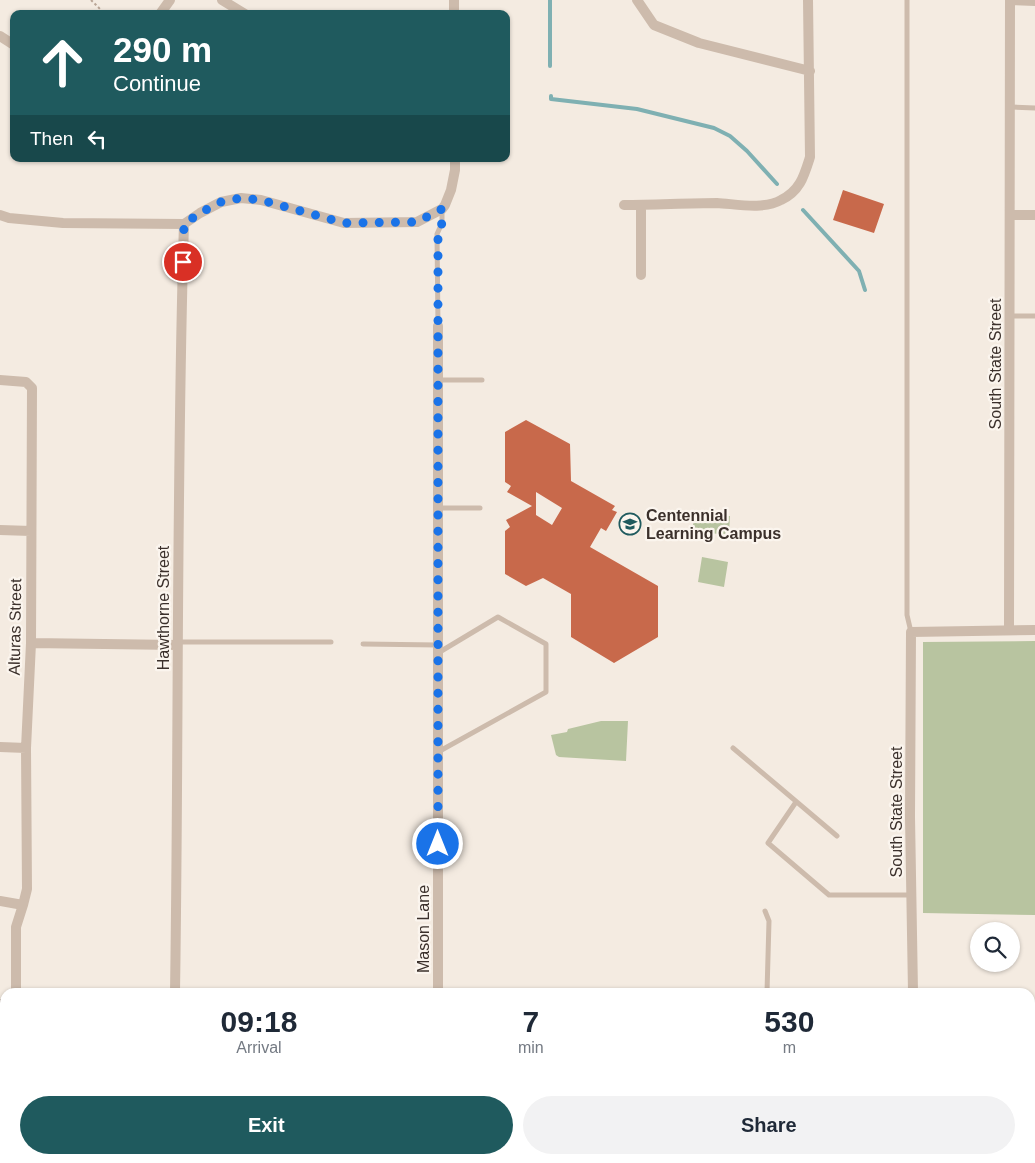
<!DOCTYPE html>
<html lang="en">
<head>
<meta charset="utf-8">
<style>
  body { margin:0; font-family:Arial,sans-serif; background:#f2f2f3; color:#1f2937; height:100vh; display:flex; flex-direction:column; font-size:19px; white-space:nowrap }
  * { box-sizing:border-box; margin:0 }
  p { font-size:16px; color:#747a83 }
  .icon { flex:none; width:28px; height:28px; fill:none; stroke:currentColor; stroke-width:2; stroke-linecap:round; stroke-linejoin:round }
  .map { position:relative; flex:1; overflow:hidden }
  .side { position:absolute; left:0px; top:988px; width:1035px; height:176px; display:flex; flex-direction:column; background:#fff; border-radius:15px 15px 0 0; box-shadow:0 1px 4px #0004 }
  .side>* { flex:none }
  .banner { position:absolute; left:10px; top:10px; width:500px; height:152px; border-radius:10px; box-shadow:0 1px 4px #0004; background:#1f5a5e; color:#fff; overflow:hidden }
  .fabs { position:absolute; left:970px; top:922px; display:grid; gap:10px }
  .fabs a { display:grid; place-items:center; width:50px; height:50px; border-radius:50%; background:#fff; box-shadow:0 1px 4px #0004; font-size:25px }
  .pin { position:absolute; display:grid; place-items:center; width:42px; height:42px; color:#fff; margin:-21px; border:2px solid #fff; border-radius:50%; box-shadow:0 1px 5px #0007 }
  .me { position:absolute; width:55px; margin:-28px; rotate:0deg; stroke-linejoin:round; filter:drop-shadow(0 0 4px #0008) }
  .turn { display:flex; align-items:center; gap:18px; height:105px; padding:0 20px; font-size:22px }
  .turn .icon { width:65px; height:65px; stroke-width:2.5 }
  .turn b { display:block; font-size:35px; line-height:42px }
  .then { display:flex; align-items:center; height:48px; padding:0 20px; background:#0003; gap:10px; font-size:19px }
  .eta { display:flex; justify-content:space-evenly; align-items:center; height:85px; text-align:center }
  .eta b { font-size:30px; font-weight:600; line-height:35px }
  .cta { display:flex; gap:10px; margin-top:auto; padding:10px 20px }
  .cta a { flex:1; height:58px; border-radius:30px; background:#1f5a5e; color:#fff; font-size:20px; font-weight:600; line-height:58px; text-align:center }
  .cta a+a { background:#f2f2f3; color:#1f2937 }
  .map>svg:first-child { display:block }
  .green { fill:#b8c4a0 }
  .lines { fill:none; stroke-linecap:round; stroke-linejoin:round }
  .stream { stroke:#7fb0b2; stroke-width:4 }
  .building { fill:#c8694b; fill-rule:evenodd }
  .path { stroke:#b9a596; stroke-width:2; stroke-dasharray:2.5 2.5; stroke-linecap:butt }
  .service { stroke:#cdbbac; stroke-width:5 }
  .minor { stroke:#cdbbac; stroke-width:10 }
  .secondary { stroke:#a18a7d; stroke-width:12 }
  .route { stroke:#1a73e8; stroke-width:9; stroke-dasharray:0 16.2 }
  .labels { text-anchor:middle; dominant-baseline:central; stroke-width:4.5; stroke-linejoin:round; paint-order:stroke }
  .street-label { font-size:16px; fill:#3b302b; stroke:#fbf5ee }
  .poi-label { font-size:16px; font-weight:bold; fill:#3b302b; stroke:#fbf5ee; text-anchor:start }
</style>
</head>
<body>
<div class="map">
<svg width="1035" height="1163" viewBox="0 0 1035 1163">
  <rect width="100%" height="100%" fill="#f4ebe1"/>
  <path class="green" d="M694 516H730L729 534 692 533Z
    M702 557 728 562 724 587 698 582Z
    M1035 641V915L923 913V642Z
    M601 721H628L626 761 559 757 556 755 551 735 567 732 568 729Z"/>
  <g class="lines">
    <path class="stream" d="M550 0V66
      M551 96V99L637 109 714 128 730 136 747 151 777 184
      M803 210 859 271 865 290"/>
  </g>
  <path class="building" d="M843 190 884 204 874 233 833 220Z
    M526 420 570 444 571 481 615 506 612 510 617 512 606 531 601 528 590 547 658 586V637L614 663 571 637V594L543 578 526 586 505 574V531L510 527 506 520 532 506 507 492 511 486 505 482V432ZM536 492 562 508 552 525 536 515Z"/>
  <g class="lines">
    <path class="path" d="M91 0 105 14"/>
    <path class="service" d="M907 0V615L911 632
      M1010 107 1035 108
      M1010 316H1035
      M438 326 437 234 442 223V209
      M438 380H482
      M438 508H480
      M178 642H331
      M363 644 438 645
      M438 653 498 617 546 644V692L438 752
      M733 748 837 836
      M796 802 768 843 829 895H911
      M765 911 769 921 767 992"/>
    <path class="minor" d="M222 0 245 14
      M454 0V14
      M637 0 654 25 699 43 810 71
      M1010 0 1035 1
      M160 14 170 0
      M0 36 14 45
      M624 205C655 205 686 203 717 203 736 204 763 210 781 200 800 191 804 176 810 157L808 0
      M641 205V275
      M0 215 9 218 63 223 184 224 200 213 221 202 241 198 261 200 344 223 417 222 442 209 445 205 451 190 455 170V159
      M1010 215H1035
      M0 380 26 382 32 388 31 643 26 748 27 889 23 905 16 927V992
      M0 530 31 531
      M1009 630 1010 0
      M31 643 177 645
      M0 747 26 748
      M0 901 23 905
      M175 992C179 736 176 480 184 224
      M438 992V326
      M913 992 910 817 911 632 1035 630
      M313 1159V1163
      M459 1159V1163
      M552 1159V1163
      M911 1163V1159"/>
    <path class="secondary" d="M0 1005H5
      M1030 1013H1035"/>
  </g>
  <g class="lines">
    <path class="route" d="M183 262 184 224 200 213 221 202 241 198 261 200 344 223 417 222 442 209V223L438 234V844"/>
  </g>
  <defs>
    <g id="school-ring" transform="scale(1.125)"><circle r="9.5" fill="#fbf5ee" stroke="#1f5a5e" stroke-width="1.5"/><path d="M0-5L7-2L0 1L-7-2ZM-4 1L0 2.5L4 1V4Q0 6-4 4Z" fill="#1f5a5e"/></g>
  </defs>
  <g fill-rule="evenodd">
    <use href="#school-ring" x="630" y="524"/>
  </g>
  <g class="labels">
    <g class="street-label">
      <text transform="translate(995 364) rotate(-90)">South State Street</text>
      <text transform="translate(163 608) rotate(-90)">Hawthorne Street</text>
      <text transform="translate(15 627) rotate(-89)">Alturas Street</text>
      <text transform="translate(896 812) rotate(-90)">South State Street</text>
      <text transform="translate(423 929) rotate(-90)">Mason Lane</text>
    </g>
    <g class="poi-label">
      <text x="646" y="515">Centennial<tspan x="646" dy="18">Learning Campus</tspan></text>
    </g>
  </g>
</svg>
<div class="fabs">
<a><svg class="icon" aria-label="search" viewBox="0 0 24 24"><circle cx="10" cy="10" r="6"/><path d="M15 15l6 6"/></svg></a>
</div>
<div class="pin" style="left:183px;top:262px;background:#d93025"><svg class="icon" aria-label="arrive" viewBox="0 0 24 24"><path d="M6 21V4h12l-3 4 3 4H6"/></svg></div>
<svg class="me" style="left:438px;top:844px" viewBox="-20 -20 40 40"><circle r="17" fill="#1a73e8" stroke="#fff" stroke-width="3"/><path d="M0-11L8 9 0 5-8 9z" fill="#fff"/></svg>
<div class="banner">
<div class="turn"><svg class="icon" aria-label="ahead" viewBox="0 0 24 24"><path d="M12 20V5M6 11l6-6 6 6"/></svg><div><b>290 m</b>Continue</div></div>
<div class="then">Then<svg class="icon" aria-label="left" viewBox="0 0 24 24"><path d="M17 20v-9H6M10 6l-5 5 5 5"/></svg></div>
</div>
<section class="side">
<div class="eta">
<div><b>09:18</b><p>Arrival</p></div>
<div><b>7</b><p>min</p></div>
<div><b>530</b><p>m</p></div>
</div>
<div class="cta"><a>Exit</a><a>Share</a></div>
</section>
</div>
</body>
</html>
